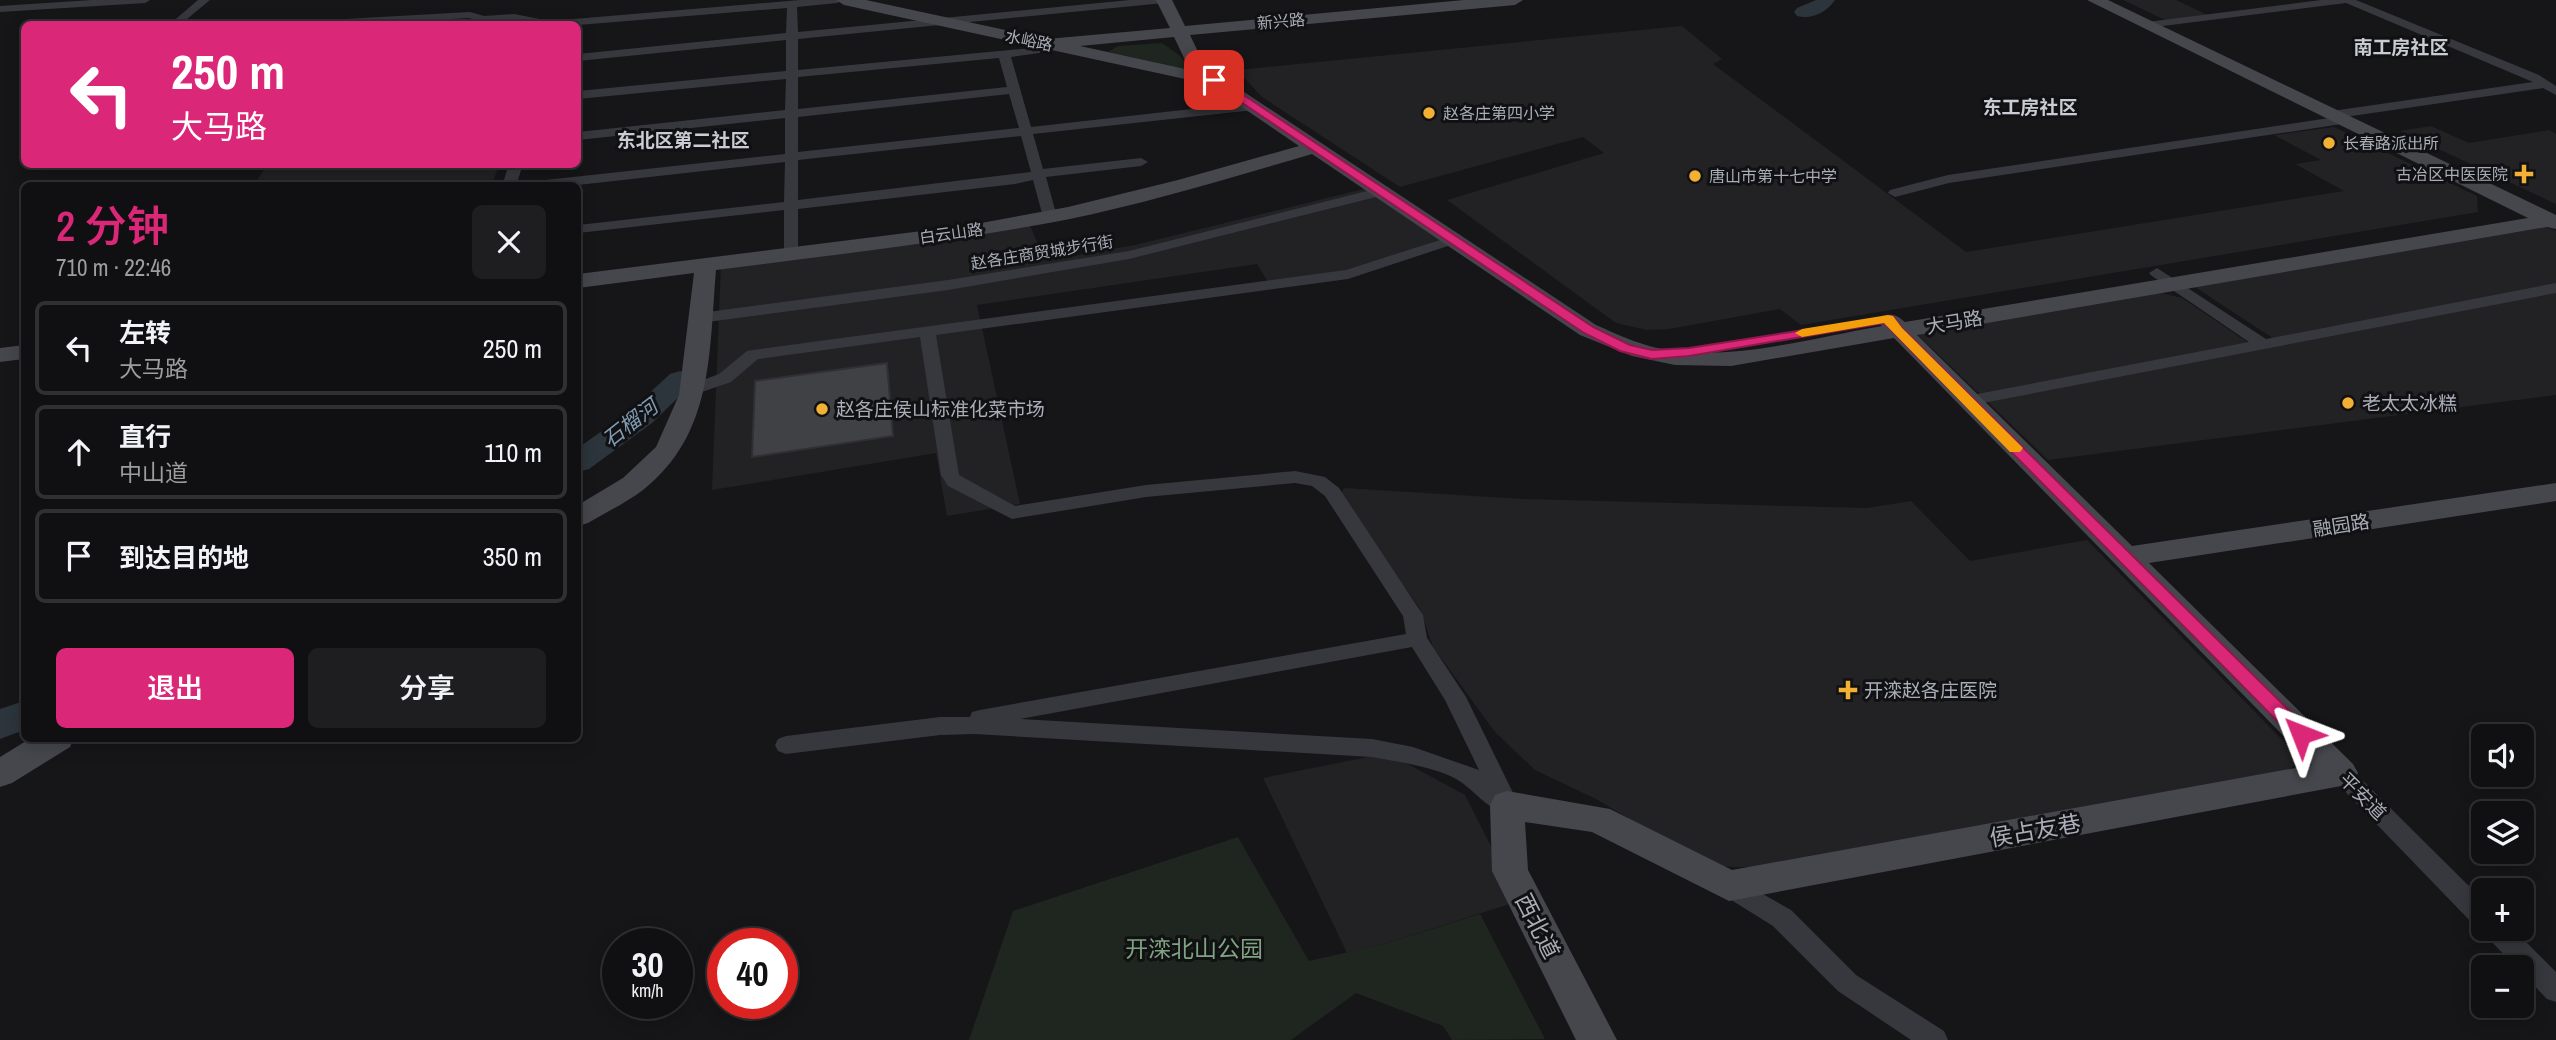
<!DOCTYPE html>
<html lang="zh">
<head>
<meta charset="utf-8">
<style>
  body { margin:0; font-family:"Archivo Narrow","Noto Sans SC",sans-serif; background:#1e1e20; color:#f1f3f6; height:100vh; display:flex; flex-direction:column; font-size:26px; white-space:nowrap }
  * { box-sizing:border-box; margin:0 }
  p { font-size:23px; color:#9c9d9f }
  .icon { flex:none; width:38px; height:38px; fill:none; stroke:currentColor; stroke-width:2; stroke-linecap:round; stroke-linejoin:round }
  .map { position:relative; flex:1; overflow:hidden }
  .sheet { position:absolute; left:21px; top:182px; width:560px; height:560px; display:flex; flex-direction:column; background:#101012; border-radius:10px; box-shadow:0 4px 18px #0003,0 0 0 2px #303032 }
  .sheet>* { flex:none }
  .guide { position:absolute; left:21px; top:21px; width:560px; height:147px; border-radius:10px; box-shadow:0 4px 18px #0003,0 0 0 2px #303032; background:#db2777; color:#fff; overflow:hidden }
  .fabs { position:absolute; left:2471px; top:724px; display:grid; gap:14px }
  .fabs a { display:grid; place-items:center; width:63px; height:63px; border-radius:10px; background:#101012; box-shadow:0 4px 18px #0003,0 0 0 2px #303032; font-size:35px }
  .speed { position:absolute; left:602px; top:928px; display:flex; gap:14px; font-size:35px; font-weight:700; text-align:center }
  .speed>* { display:grid; place-content:center; width:91px; height:91px; border-radius:50%; background:#101012; box-shadow:0 4px 18px #0003,0 0 0 2px #303032; line-height:1 }
  .speed small { font-size:18px; font-weight:400 }
  .speed .limit { border:10px solid #d22; background:#fff; color:#111 }
  .pin { position:absolute; display:grid; place-items:center; width:60px; height:60px; color:#fff; margin:-30px; border-radius:14px; box-shadow:0 4px 10px #0006 }
  .me { position:absolute; width:77px; margin:-38px; rotate:315deg; stroke-linejoin:round; filter:drop-shadow(0 0 5px #0008) }
  .turn { display:flex; align-items:center; gap:24px; height:147px; padding:0 35px; font-size:32px }
  .turn .icon { width:91px; height:91px; stroke-width:2.5 }
  .turn b { display:block; font-size:49px; line-height:60px }
  .round { display:grid; place-items:center; flex:none; width:74px; height:74px; border-radius:10px; background:#1e1e20 }
  .headline { display:flex; align-items:center; justify-content:space-between; height:119px; padding:0 35px }
  h1 { font-size:42px; font-weight:600; line-height:52px; color:#db2777 }
  .action { display:flex; gap:14px; margin-top:auto; padding:14px 35px }
  .action a { flex:1; height:80px; border-radius:10px; background:#db2777; color:#fff; font-size:28px; font-weight:600; line-height:80px; text-align:center }
  .action a+a { background:#1e1e20; color:#f1f3f6 }
  ul { padding:0; list-style:none }
  li { display:flex; align-items:center; gap:21px; height:94px; margin:0 14px 10px; padding:0 21px; border:4px solid #303032; border-radius:10px }
  li div { flex:1 }
  li b { display:block; font-size:26px }
  li em { font-style:normal }
  .map>svg:first-child { display:block }
  .built { fill:#222225 }
  .green { fill:#1e261f }
  .lines { fill:none; stroke-linecap:round; stroke-linejoin:round }
  .river { fill:#2c353c; fill-rule:evenodd }
  .building { fill:#404145; stroke:#303034; stroke-width:2 }
  .street { fill:#37383d; fill-rule:evenodd }
  .secondary { fill:#45474d; fill-rule:evenodd }
  .route { fill:#db2777; stroke:#8e194d; stroke-width:2 }
  .slow { fill:#f59e0b }
  .poi-dot { fill:#f2b134; stroke:#111113; stroke-width:2.5 }
  .labels { text-anchor:middle; dominant-baseline:central; stroke-width:6; stroke-linejoin:round; paint-order:stroke }
  .far-street-label { font-size:16px; fill:#a8adb8; stroke:#111113 }
  .far-poi-label { font-size:16px; fill:#a8adb8; stroke:#111113; text-anchor:start }
  .far-quarter-label { font-size:19px; font-weight:bold; fill:#c9ccd4; stroke:#111113 }
  .street-label { font-size:19px; fill:#a8adb8; stroke:#111113 }
  .poi-label { font-size:19px; fill:#a8adb8; stroke:#111113; text-anchor:start }
  .water-label { font-size:21px; font-style:italic; fill:#7f9bb3; stroke:#111113 }
  .near-street-label { font-size:23px; fill:#a8adb8; stroke:#111113 }
  .near-park-label { font-size:23px; fill:#7fa381; stroke:#111113 }
</style>
</head>
<body>
<div class="map">
<svg width="2556" height="1040" viewBox="0 0 2556 1040">
  <rect width="100%" height="100%" fill="#161618"/>
  <path class="built" d="M2123 0H2176L2216 19 2174 24Z
    M1682 26 1722 59 1713 64 1966 252 2344 191 2295 164 2321 160 2274 135 2334 127 2477 196 2478 212 1801 325 1780 309 1669 329 1647 330 1616 323 1447 200 1604 153 1583 137 1400 187 1262 97 1237 70Z
    M2431 126 2469 143 2549 130 2556 134V204L2400 131Z
    M267 165V164L499 165 492 185H254Z
    M1368 188 1441 239 1343 273 1268 282 1257 264 977 305 1020 504 947 516 936 453 712 490 721 264 1029 223 1045 261 1135 245Z
    M2546 227 2556 231V395L2048 460 1916 333 2158 292 2182 298 2253 346 2277 341 2195 287Z
    M1344 488 1523 499 1867 508 1911 501 1970 561 2087 540 2301 759 2288 771 1770 868 1710 866 1596 799 1535 770 1495 732 1433 647 1420 609 1340 495Z
    M1373 756 1406 763 1465 795 1519 901 1384 944 1347 953 1263 778Z"/>
  <path class="green" d="M1162 43 1179 55 1189 67 1187 69 1108 52 1118 46Z
    M1238 837 1309 961 1384 944 1480 914 1545 1039 1452 1040 1443 1026 1356 993 1291 1040H969L1013 911Z"/>
  <g class="lines">
    <path class="river" d="M1816 0H1835C1827 12 1812 20 1797 16L1794 12 1797 8Z
      M680 371 690 374 695 380 690 386 652 423 589 469 578 472V448L630 411 670 374Z
      M24 701V730L0 739V709Z"/>
  </g>
  <path class="building" d="M887 363 893 436 752 457 755 381Z"/>
  <g class="lines">
    <path class="street" d="M92 0H150L145 3 0 12V6Z
      M198 0H210L181 24H170Z
      M800 0H842L837 3 797 7 798 32 1130 0H1169L1164 3 798 39V70L1032 48 1047 41 1053 44 1039 53 1011 57 1031 127 1254 102 1260 106 1254 110 1033 134 1043 169 1141 158 1148 162 1141 166 1046 177 1057 217 1055 220 1050 221 1043 217 1033 180 1015 184 798 209V253L791 257 784 253V210L578 233V225L784 202 785 162 569 186H520L527 182 785 154V118L578 140V132L785 110 786 79 578 99V91L786 71V40L578 61V54L786 33 787 8 578 25 535 24 514 20 483 22 469 18 360 24H303L309 21 470 12 484 16 514 14 550 21ZM999 58 1007 87 798 109V77ZM1009 94 1019 128 798 152V117ZM1021 136 1031 172 798 200V160Z
      M2321 0H2356L2539 75 2556 86V95L2543 88 2345 117 2348 120 2342 124 1949 183 1895 197 1888 193 1890 190 1948 175 2329 118 2326 115 2332 111 2533 82 2346 3 2147 28 2141 25 2147 22Z
      M509 164H523L516 186H502Z
      M1383 187 1390 191 1388 194 1129 259 948 290 700 323 692 318 700 313 948 280 1129 251Z
      M1455 235 1460 236 1462 239 1460 242 1348 279 936 335 959 475 1015 506 1146 485 1295 471 1325 477 1339 488 1423 615 1427 638 1466 697 1519 805 1515 812C1495 818 1477 793 1461 782 1439 767 1398 762 1372 757L975 734 940 735 786 754 778 751 775 745 778 739 786 736 940 717H970L972 712 980 710 1406 634 1403 616 1325 496 1312 486 1295 483 1146 497 1012 519 948 486 941 475 920 337 758 359 731 382 693 395 687 394 684 390 687 386 719 374 747 351 753 350 1346 270ZM1412 647 1445 700 1479 770 1413 747 1372 739 1020 719Z
      M2157 268 2266 339 2556 283V293L1967 406 1958 401 1967 396 2249 342 2152 276 2149 273Z
      M2341 764 2349 767 2483 900V928L2474 925 2333 779 2329 773 2333 767Z
      M1729 875 1791 910 1856 975 1944 1031 1948 1040H1911L1838 991 1773 926 1720 893 1716 886 1720 879Z
      M2483 929H2513L2556 972V1002L2547 999 2522 973V968H2517L2487 937Z"/>
    <path class="secondary" d="M836 0H866L1047 39 1170 28 1156 0H1172L1185 26 1464 0H1523L1515 5 1190 35 1201 58 1220 76 1596 325C1616 334 1636 343 1657 348 1728 363 1811 338 1882 326L1878 321 1882 316C1892 313 1897 315 1905 322L2528 218 2087 0H2108L2556 215V229L2547 227 1917 335 2132 546 2556 483V501L2149 563 2353 764 2358 773 2353 782 2341 786 1729 901 1592 832 1525 822 1528 870 1617 1040H1576L1492 871 1490 805 1495 795 1507 791 1610 809 1732 870 2312 765 1894 338 1731 366 1675 365 1632 356 1580 335 1312 154C1230 178 1148 203 1065 220 950 242 833 255 716 270 709 352 714 434 643 490 626 503 606 512 588 523L578 526V505L623 478 656 447 679 395 694 273 578 288V274L970 225 1068 207 1178 180 1299 146 1208 84 844 5ZM1174 37 1185 60 1195 71 1080 46Z
      M24 345V359L0 362V348Z
      M31 738H74L70 747 12 783 0 787V757Z"/>
  </g>
  <path class="route" d="M1211 78H1218L1593 327 1630 345 1652 350 1689 348 1893 316 1902 328 2308 729 2311 734 2308 739H2295L1884 323 1689 356 1652 359 1620 351 1584 333 1211 82Z"/>
  <path class="slow" d="M1888 315 1893 316 1902 328 2020 445 2023 448 2020 452H2010L1884 323 1802 337 1795 333 1802 329Z"/>
  <g class="poi-dot">
    <circle cx="1429" cy="113" r="7"/>
    <circle cx="2329" cy="143" r="7"/>
    <path d="M2520.5 163.5h7v7h7v7h-7v7h-7v-7h-7v-7h7z"/>
    <circle cx="1695" cy="176" r="7"/>
    <circle cx="2348" cy="403" r="7"/>
    <circle cx="822" cy="409" r="7"/>
    <path d="M1844.5 679.5h7v7h7v7h-7v7h-7v-7h-7v-7h7z"/>
  </g>
  <g class="labels">
    <g class="far-street-label">
      <text transform="translate(1281 21) rotate(-5)">新兴路</text>
      <text transform="translate(1029 40) rotate(12)">水峪路</text>
      <text transform="translate(951 233) rotate(-8)">白云山路</text>
      <text transform="translate(1042 252) rotate(-9)">赵各庄商贸城步行街</text>
    </g>
    <g class="far-poi-label">
      <text x="1443" y="113">赵各庄第四小学</text>
      <text x="2343" y="143">长春路派出所</text>
      <text x="2508" y="174" text-anchor="end">古冶区中医医院</text>
      <text x="1709" y="176">唐山市第十七中学</text>
    </g>
    <g class="far-quarter-label">
      <text x="2401" y="47">南工房社区</text>
      <text x="2030" y="107">东工房社区</text>
      <text x="683" y="140">东北区第二社区</text>
    </g>
    <g class="street-label">
      <text transform="translate(1954 322) rotate(-10)">大马路</text>
      <text transform="translate(2341 525) rotate(-9)">融园路</text>
      <text transform="translate(2363 796) rotate(45)">平安道</text>
    </g>
    <g class="poi-label">
      <text x="2362" y="403">老太太冰糕</text>
      <text x="836" y="409">赵各庄侯山标准化菜市场</text>
      <text x="1864" y="690">开滦赵各庄医院</text>
    </g>
    <g class="water-label">
      <text transform="translate(630 423) rotate(-38)">石榴河</text>
    </g>
    <g class="near-street-label">
      <text transform="translate(2035 830) rotate(-10)">侯占友巷</text>
      <text transform="translate(1538 926) rotate(63)">西北道</text>
    </g>
    <g class="near-park-label">
      <text x="1194" y="948">开滦北山公园</text>
    </g>
  </g>
</svg>
<div class="fabs">
<a><svg class="icon" aria-label="sound" viewBox="0 0 24 24"><path d="M4 9h4l5-4v14l-5-4H4zM17 9q2 3 0 6"/></svg></a>
<a><svg class="icon" aria-label="layers" viewBox="0 0 24 24"><path d="M12 4l9 5-9 5-9-5zM3 14l9 5 9-5"/></svg></a>
<a>+</a>
<a>−</a>
</div>
<div class="speed"><div>30<small>km/h</small></div><div class="limit">40</div></div>
<div class="pin" style="left:1214px;top:80px;background:#d93025"><svg class="icon" aria-label="arrive" viewBox="0 0 24 24"><path d="M6 21V4h12l-3 4 3 4H6"/></svg></div>
<svg class="me" style="left:2301px;top:734px" viewBox="-20 -20 40 40"><path d="M0-17L14 15 0 8-14 15z" fill="#db2777" stroke="#fff" stroke-width="4"/></svg>
<div class="guide">
<div class="turn"><svg class="icon" aria-label="left" viewBox="0 0 24 24"><path d="M17 20v-9H6M10 6l-5 5 5 5"/></svg><div><b>250 m</b>大马路</div></div>
</div>
<section class="sheet">
<div class="headline"><div><h1>2 分钟</h1><p>710 m · 22:46</p></div><a class="round"><svg class="icon" aria-label="close" viewBox="0 0 24 24"><path d="M6 6l12 12M18 6L6 18"/></svg></a></div>
<ul>
<li><svg class="icon" aria-label="left" viewBox="0 0 24 24"><path d="M17 20v-9H6M10 6l-5 5 5 5"/></svg><div><b>左转</b><p>大马路</p></div><em>250 m</em></li>
<li><svg class="icon" aria-label="ahead" viewBox="0 0 24 24"><path d="M12 20V5M6 11l6-6 6 6"/></svg><div><b>直行</b><p>中山道</p></div><em>110 m</em></li>
<li><svg class="icon" aria-label="arrive" viewBox="0 0 24 24"><path d="M6 21V4h12l-3 4 3 4H6"/></svg><div><b>到达目的地</b></div><em>350 m</em></li>
</ul>
<div class="action"><a>退出</a><a>分享</a></div>
</section>
</div>
</body>
</html>
